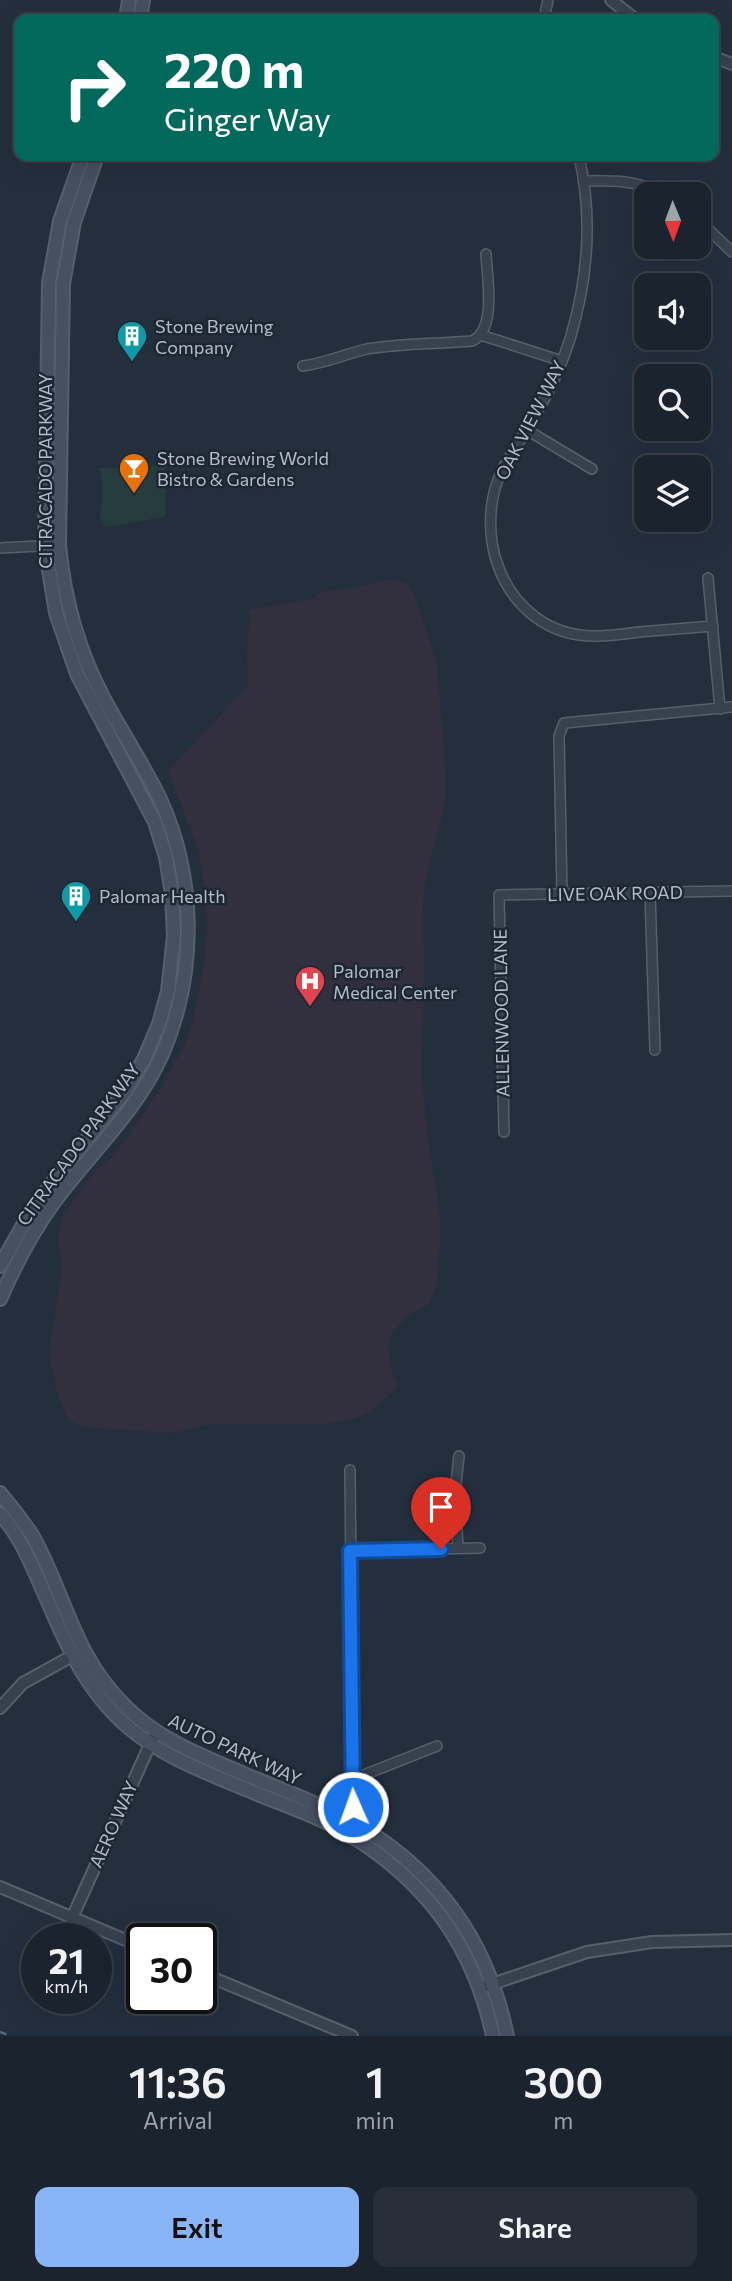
<!DOCTYPE html>
<html lang="en">
<head>
<meta charset="utf-8">
<style>
  body { margin:0; font-family:Commissioner,sans-serif; background:#282f3a; color:#f1f3f6; height:100vh; display:flex; flex-direction:column; font-size:26px; white-space:nowrap }
  * { box-sizing:border-box; margin:0 }
  p { font-size:23px; color:#a0a4aa }
  .icon { flex:none; width:38px; height:38px; fill:none; stroke:currentColor; stroke-width:2; stroke-linecap:round; stroke-linejoin:round }
  .map { position:relative; height:2036px; overflow:hidden }
  .side { display:flex; flex-direction:column; background:#1b232e; flex:1 }
  .side>* { flex:none }
  .banner { position:absolute; left:14px; top:14px; width:705px; height:147px; border-radius:14px; box-shadow:0 7px 28px #0002,0 0 0 2px #39404a; background:#00695c; color:#fff; overflow:hidden }
  .needle { width:46px; rotate:179deg }
  .fabs { position:absolute; left:634px; top:182px; display:grid; gap:14px }
  .fabs a { display:grid; place-items:center; width:77px; height:77px; border-radius:14px; background:#1b232e; box-shadow:0 7px 28px #0002,0 0 0 2px #39404a; font-size:35px }
  .speed { position:absolute; left:21px; top:1923px; display:flex; gap:14px; font-size:35px; font-weight:700; text-align:center }
  .speed>* { display:grid; place-content:center; width:91px; height:91px; border-radius:50%; background:#1b232e; box-shadow:0 7px 28px #0002,0 0 0 2px #39404a; line-height:1 }
  .speed small { font-size:18px; font-weight:400 }
  .speed .limit { border:4px solid #111; border-radius:10px; background:#fff; color:#111 }
  .pin { position:absolute; display:grid; place-items:center; width:60px; height:60px; color:#fff; margin:-72px -30px; border-radius:50% 50% 50% 0; rotate:-45deg; box-shadow:0 0 7px #0007 }
  .pin .icon { rotate:45deg }
  .me { position:absolute; width:77px; margin:-38px; rotate:358deg; stroke-linejoin:round; filter:drop-shadow(0 0 5px #0008) }
  .turn { display:flex; align-items:center; gap:24px; height:147px; padding:0 35px; font-size:32px }
  .turn .icon { width:91px; height:91px; stroke-width:2.5 }
  .turn b { display:block; font-size:49px; line-height:60px }
  .eta { display:flex; justify-content:space-evenly; align-items:center; height:119px; text-align:center }
  .eta b { font-size:42px; font-weight:600; line-height:49px }
  .primary-button { display:flex; gap:14px; margin-top:auto; padding:14px 35px }
  .primary-button a { flex:1; height:80px; border-radius:14px; background:#8ab4f8; color:#111; font-size:28px; font-weight:600; line-height:80px; text-align:center }
  .primary-button a+a { background:#282f3a; color:#f1f3f6 }
  .map>svg:first-child { display:block }
  .medical { fill:#32303f }
  .green { fill:#263c3f }
  .lines { fill:none; stroke-linecap:round; stroke-linejoin:round }
  .minor-casing { stroke:#565f6c; stroke-width:12 }
  .tertiary-casing { stroke:#565f6c; stroke-width:14 }
  .secondary-casing { stroke:#565f6c; stroke-width:16 }
  .minor { stroke:#38414e; stroke-width:9 }
  .tertiary { stroke:#38414e; stroke-width:10 }
  .secondary { stroke:#465061; stroke-width:12 }
  .rail { stroke:#5a6575; stroke-width:2.5; stroke-dasharray:7 7; stroke-linecap:butt }
  .route-casing { stroke:#114b97; stroke-width:18 }
  .route { stroke:#1a73e8; stroke-width:12 }
  .labels { text-anchor:middle; dominant-baseline:central; stroke-width:5; stroke-linejoin:round; paint-order:stroke }
  .poi-label { font-size:18px; fill:#b4bcc9; stroke:#1d2633; text-anchor:start }
  .street-label { font-size:18px; fill:#b4bcc9; stroke:#1d2633 }
</style>
</head>
<body>
<div class="map">
<svg width="732" height="2036" viewBox="0 0 732 2036">
  <rect width="100%" height="100%" fill="#242f3e"/>
  <path class="medical" d="M386 580H396L408 584 414 594 436 659 442 723 446 787 442 816 426 878 423 904 424 989 421 1074 428 1139 441 1222 437 1284 429 1304 408 1315 392 1334 388 1348 392 1371 397 1384 395 1390 370 1412 353 1419 327 1424H211L173 1433 85 1427 68 1420 58 1395 49 1355 62 1267 58 1237 63 1215 96 1170 109 1160 127 1138 160 1089 184 1046 193 1022 204 965 207 924 202 869 197 846 168 771 248 686 247 651 250 610 315 598 320 592 353 588Z"/>
  <path class="green" d="M132 463 165 467 166 514 163 517 106 527 100 520 103 490 100 468H129Z"/>
  <g class="lines">
    <g class="minor-casing">
      <path id="minor" d="M544 19 548 0
        M579 156C593 217 588 279 570 339 562 365 549 392 535 416 524 436 509 454 500 475 488 502 488 536 497 563 512 607 549 637 596 636 610 636 625 634 639 632 663 630 688 628 713 626
        M585 181C619 180 635 181 666 194
        M698 219 732 252
        M481 335 562 361
        M303 366C326 363 345 354 367 349 401 343 438 344 472 341 497 330 487 278 486 254
        M527 430 592 469
        M0 548 59 545
        M708 578 720 709
        M650 893 655 1050
        M562 894 559 736 564 723 732 707
        M504 1132 499 895 732 891
        M458 1548 455 1493 459 1456
        M350 1551 480 1548
        M351 1780 437 1746
        M347 1819 353 1807 350 1470"/>
    </g>
    <g class="tertiary-casing">
      <path id="tertiary" d="M611 0 635 19
        M714 57 732 64
        M0 1708 23 1683 72 1656
        M0 1887 142 1947
        M72 1918 156 1731
        M201 1973 352 2036
        M486 1986 587 1952 652 1942 732 1940"/>
    </g>
    <g class="secondary-casing">
      <path id="secondary" d="M126 19 129 0
        M140 19 143 0
        M0 1266 30 1213 58 1175 124 1093 144 1059 159 1024 168 991 174 936 172 894 166 857 155 822 77 674 56 613 45 546 49 283 60 221 83 156
        M0 1299C15 1265 32 1232 54 1202 91 1152 138 1110 163 1052 197 972 196 878 160 799 143 764 121 731 103 697 78 650 64 598 59 545L63 284 74 222 97 156
        M0 1493C12 1507 22 1520 32 1535 66 1595 72 1654 125 1706 157 1739 202 1756 244 1774 282 1790 323 1805 360 1826 441 1875 488 1944 507 2036
        M0 1514C22 1537 33 1569 46 1597 66 1645 87 1691 127 1726 159 1754 200 1770 238 1786 273 1801 319 1816 350 1835 428 1883 474 1947 493 2036"/>
    </g>
    <use href="#minor" class="minor"/>
    <use href="#tertiary" class="tertiary"/>
    <use href="#secondary" class="secondary"/>
    <path class="rail" d="M0 2032 11 2036"/>
  </g>
  <g class="lines">
    <g class="route-casing">
      <path id="route" d="M353 1807 350 1551 441 1549"/>
    </g>
    <use href="#route" class="route"/>
  </g>
  <defs>
    <g id="building-pin" transform="scale(1.575)"><path d="M0 17L-7.5 6A9.5 9.5 0 1 1 7.5 6Z" fill="#0f9aa8" stroke="#1d2633"/><path d="M-4-6H4V6H1V3H-1V6H-4ZM-2.5-4.3h1.7v1.8h-1.7ZM.8-4.3h1.7v1.8H.8ZM-2.5-1h1.7V.8h-1.7ZM.8-1h1.7V.8H.8Z" fill="#fff"/></g>
    <g id="bar-pin" transform="scale(1.575)"><path d="M0 17L-7.5 6A9.5 9.5 0 1 1 7.5 6Z" fill="#e8710a" stroke="#1d2633"/><path d="M-6-5H6L.8 .8V4.5H3.5V6h-7V4.5H-.8V.8Z" fill="#fff"/></g>
    <g id="hospital-pin" transform="scale(1.575)"><path d="M0 17L-7.5 6A9.5 9.5 0 1 1 7.5 6Z" fill="#e0444e" stroke="#1d2633"/><path d="M-5-5h3v3.5h4V-5h3V5h-3V1.5h-4V5h-3Z" fill="#fff"/></g>
  </defs>
  <g fill-rule="evenodd">
    <use href="#building-pin" x="132" y="336"/>
    <use href="#bar-pin" x="134" y="468"/>
    <use href="#building-pin" x="76" y="896"/>
    <use href="#hospital-pin" x="310" y="981"/>
  </g>
  <g class="labels">
    <g class="poi-label">
      <text x="155" y="326">Stone Brewing<tspan x="155" dy="21">Company</tspan></text>
      <text x="157" y="458">Stone Brewing World<tspan x="157" dy="21">Bistro &amp; Gardens</tspan></text>
      <text x="99" y="896">Palomar Health</text>
      <text x="333" y="971">Palomar<tspan x="333" dy="21">Medical Center</tspan></text>
    </g>
    <g class="street-label">
      <text transform="translate(530 420) rotate(-63)">OAK VIEW WAY</text>
      <text transform="translate(45 471) rotate(-90)">CITRACADO PARKWAY</text>
      <text transform="translate(615 893) rotate(-1)">LIVE OAK ROAD</text>
      <text transform="translate(501 1013) rotate(-91)">ALLENWOOD LANE</text>
      <text transform="translate(78 1144) rotate(-54)">CITRACADO PARKWAY</text>
      <text transform="translate(235 1749) rotate(25)">AUTO PARK WAY</text>
      <text transform="translate(113 1824) rotate(-66)">AERO WAY</text>
    </g>
  </g>
</svg>
<div class="fabs">
<a><svg class="needle" viewBox="-14 -14 28 28"><path d="M0-13l5 13h-10z" fill="#e53935"/><path d="M0 13l5-13h-10z" fill="#a0a4aa"/></svg></a>
<a><svg class="icon" aria-label="sound" viewBox="0 0 24 24"><path d="M4 9h4l5-4v14l-5-4H4zM17 9q2 3 0 6"/></svg></a>
<a><svg class="icon" aria-label="search" viewBox="0 0 24 24"><circle cx="10" cy="10" r="6"/><path d="M15 15l6 6"/></svg></a>
<a><svg class="icon" aria-label="layers" viewBox="0 0 24 24"><path d="M12 4l9 5-9 5-9-5zM3 14l9 5 9-5"/></svg></a>
</div>
<div class="speed"><div>21<small>km/h</small></div><div class="limit">30</div></div>
<div class="pin" style="left:441px;top:1549px;background:#d93025"><svg class="icon" aria-label="arrive" viewBox="0 0 24 24"><path d="M6 21V4h12l-3 4 3 4H6"/></svg></div>
<svg class="me" style="left:353px;top:1807px" viewBox="-20 -20 40 40"><circle r="17" fill="#1a73e8" stroke="#fff" stroke-width="3"/><path d="M0-11L8 9 0 5-8 9z" fill="#fff"/></svg>
<div class="banner">
<div class="turn"><svg class="icon" aria-label="right" viewBox="0 0 24 24"><path d="M7 20v-9h11M14 6l5 5-5 5"/></svg><div><b>220 m</b>Ginger Way</div></div>
</div>
</div>
<section class="side">
<div class="eta">
<div><b>11:36</b><p>Arrival</p></div>
<div><b>1</b><p>min</p></div>
<div><b>300</b><p>m</p></div>
</div>
<div class="primary-button"><a>Exit</a><a>Share</a></div>
</section>
</body>
</html>
